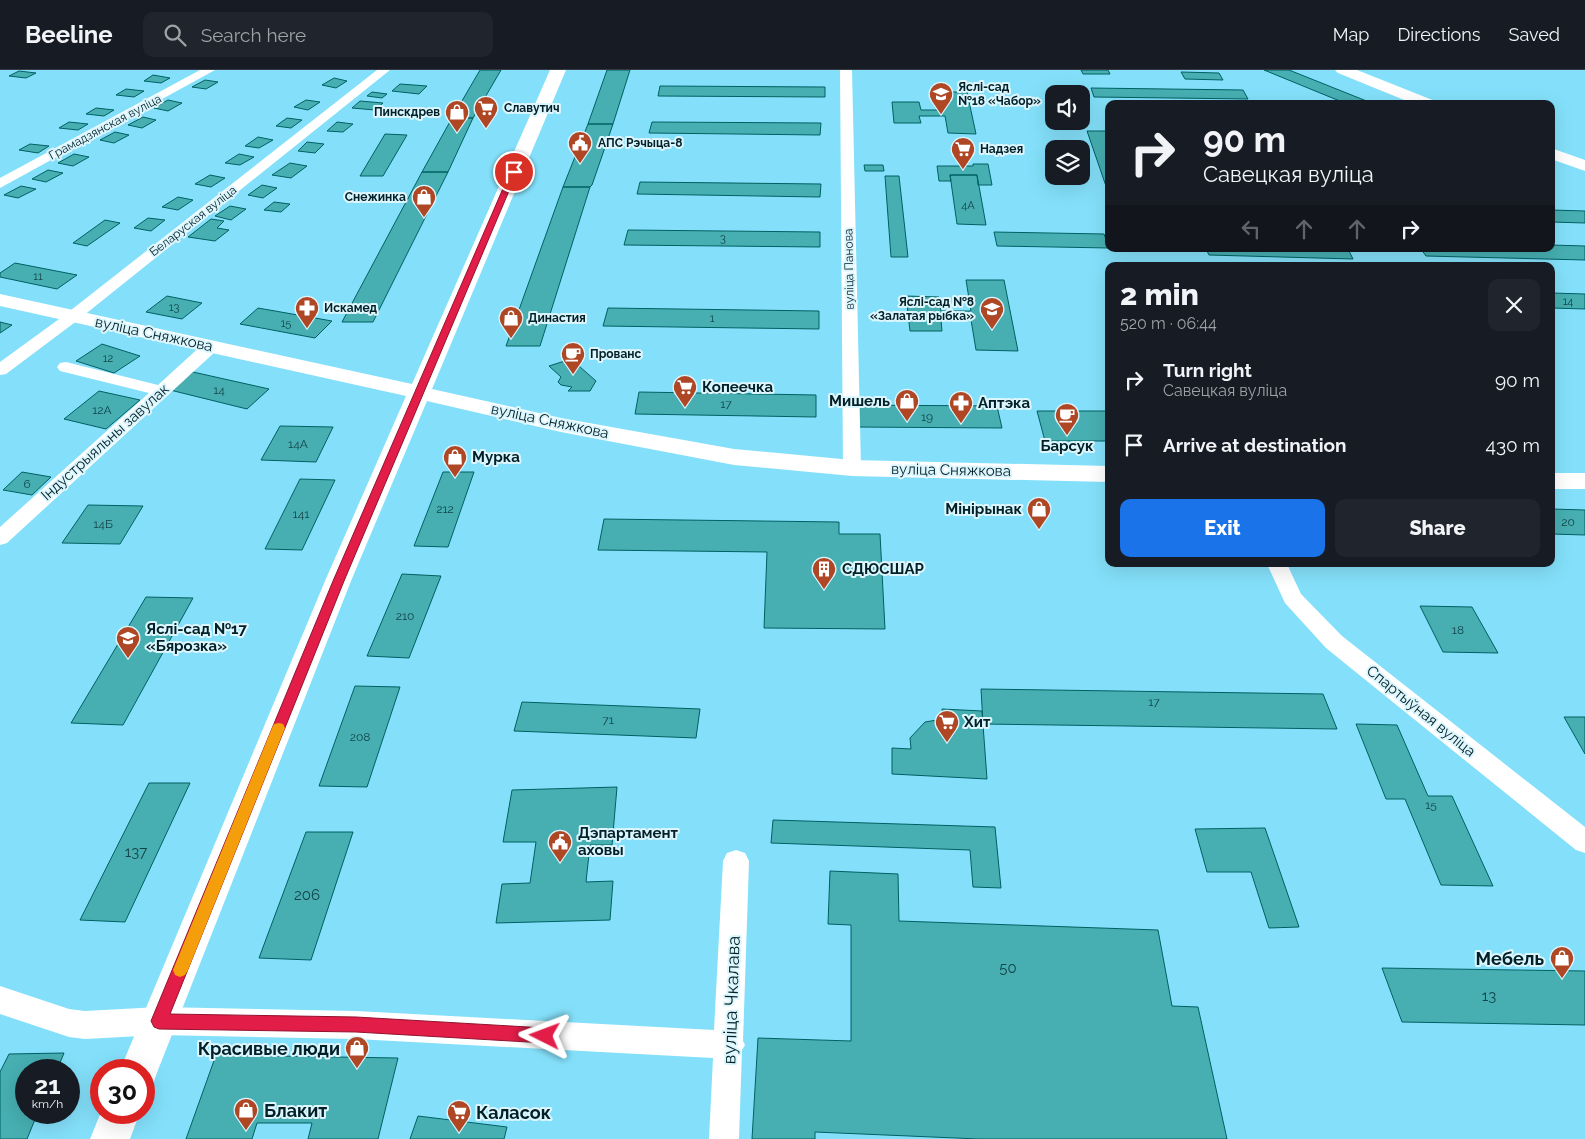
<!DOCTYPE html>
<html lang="en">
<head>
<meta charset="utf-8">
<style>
  body { margin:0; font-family:Raleway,sans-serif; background:#20242c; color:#f1f3f6; height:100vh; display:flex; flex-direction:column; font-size:19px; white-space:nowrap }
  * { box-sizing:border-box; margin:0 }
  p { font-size:16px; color:#9ea1a6 }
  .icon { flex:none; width:28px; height:28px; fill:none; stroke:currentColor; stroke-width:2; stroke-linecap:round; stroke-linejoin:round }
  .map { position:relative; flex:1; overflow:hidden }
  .sheet { position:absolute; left:1105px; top:192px; width:450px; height:305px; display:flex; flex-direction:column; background:#171b24; border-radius:10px; box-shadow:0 5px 20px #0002 }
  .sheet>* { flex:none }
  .guide { position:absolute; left:1105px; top:30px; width:450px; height:152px; border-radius:10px; box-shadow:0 5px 20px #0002; background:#171b24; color:#f1f3f6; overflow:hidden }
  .controls { position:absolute; left:1045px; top:15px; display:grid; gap:10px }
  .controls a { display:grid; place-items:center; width:45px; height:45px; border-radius:10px; background:#171b24; box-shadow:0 5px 20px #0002; font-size:25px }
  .speed { position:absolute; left:15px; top:989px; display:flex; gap:10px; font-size:25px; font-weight:700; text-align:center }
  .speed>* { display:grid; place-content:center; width:65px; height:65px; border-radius:50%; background:#171b24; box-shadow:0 5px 20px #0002; line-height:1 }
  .speed small { font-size:12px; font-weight:400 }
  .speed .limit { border:8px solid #d22; background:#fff; color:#111 }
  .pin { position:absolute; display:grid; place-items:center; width:42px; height:42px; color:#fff; margin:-21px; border:2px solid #fff; border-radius:50%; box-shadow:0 1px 5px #0007 }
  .me { position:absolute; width:55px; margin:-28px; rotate:273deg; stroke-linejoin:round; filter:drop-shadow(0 0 4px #0008) }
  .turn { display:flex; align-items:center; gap:18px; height:105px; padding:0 15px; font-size:22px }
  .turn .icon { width:65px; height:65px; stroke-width:2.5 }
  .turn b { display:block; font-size:35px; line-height:42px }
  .lanes { display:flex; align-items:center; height:48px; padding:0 15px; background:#0003; justify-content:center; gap:25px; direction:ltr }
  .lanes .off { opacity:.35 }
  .round { display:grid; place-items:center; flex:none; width:52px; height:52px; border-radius:10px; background:#20242c }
  .headline { display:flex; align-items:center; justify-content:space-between; height:85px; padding:0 15px }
  h1 { font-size:30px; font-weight:800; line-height:38px }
  .button { display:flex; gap:10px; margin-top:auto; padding:10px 15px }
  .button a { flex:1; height:58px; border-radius:10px; background:#1a73e8; color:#fff; font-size:20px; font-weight:800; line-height:58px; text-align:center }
  .button a+a { background:#20242c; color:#f1f3f6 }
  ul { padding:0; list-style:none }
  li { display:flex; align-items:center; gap:15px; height:65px; padding:0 15px }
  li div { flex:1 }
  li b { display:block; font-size:19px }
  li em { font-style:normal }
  header { display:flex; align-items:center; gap:30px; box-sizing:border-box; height:70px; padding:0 25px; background:#171b24; border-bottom:1px solid #363941 }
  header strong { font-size:24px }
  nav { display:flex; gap:28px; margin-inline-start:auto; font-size:18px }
  .search { width:350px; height:45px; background:#20242c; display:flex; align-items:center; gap:12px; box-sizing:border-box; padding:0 18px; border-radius:10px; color:#9ea1a6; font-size:19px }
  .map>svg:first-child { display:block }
  .building { fill:#47afb2; stroke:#006063 }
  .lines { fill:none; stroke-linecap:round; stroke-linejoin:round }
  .street { fill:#fff; fill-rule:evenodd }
  .secondary { fill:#fff; fill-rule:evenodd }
  .route { fill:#e11d48; stroke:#92132f }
  .slow { fill:#f59e0b }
  .labels { text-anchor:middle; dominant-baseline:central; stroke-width:4; stroke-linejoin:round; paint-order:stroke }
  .far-number-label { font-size:11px; fill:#13444a }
  .far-poi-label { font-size:12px; font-weight:bold; fill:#022027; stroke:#ddf6fe; text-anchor:start }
  .far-street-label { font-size:12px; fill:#022027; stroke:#ddf6fe }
  .number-label { font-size:12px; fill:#13444a }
  .street-label { font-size:15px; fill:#022027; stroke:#ddf6fe }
  .poi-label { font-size:15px; font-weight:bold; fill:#022027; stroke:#ddf6fe; text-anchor:start }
  .near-number-label { font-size:15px; fill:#13444a }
  .near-poi-label { font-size:18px; font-weight:bold; fill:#022027; stroke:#ddf6fe; text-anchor:end }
  .near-street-label { font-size:18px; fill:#022027; stroke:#ddf6fe }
</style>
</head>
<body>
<header>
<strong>Beeline</strong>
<div class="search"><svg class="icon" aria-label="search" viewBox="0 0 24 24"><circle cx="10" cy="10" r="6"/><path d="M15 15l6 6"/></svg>Search here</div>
<nav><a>Map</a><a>Directions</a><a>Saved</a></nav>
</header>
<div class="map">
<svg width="1585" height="1069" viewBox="0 0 1585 1069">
  <rect width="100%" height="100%" fill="#84e0fa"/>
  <path class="building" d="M480 0H501L473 48H452Z
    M607 0H630L613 54H588Z
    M1081 0H1108L1110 4H1083Z
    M1264 0H1289L1374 34H1347Z
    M19 1 36 3 26 8 9 6Z
    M1181 2 1219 3 1223 10 1185 9Z
    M153 5 170 8 161 13 144 11Z
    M334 8 347 11 336 18 322 15Z
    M205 10 218 12 206 19 192 17Z
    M400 14 427 16 419 24 392 21Z
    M660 16 825 17V27L658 26Z
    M1091 18 1243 20 1248 29 1094 27Z
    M126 19 144 21 134 27 116 25Z
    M372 22 387 24 382 28 367 26Z
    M939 22H967L976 64 948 63 945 46H919L921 53H894L892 32H919L921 40H943Z
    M168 30 182 33 168 41 154 38Z
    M306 30 320 32 308 40 294 37Z
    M360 31 383 33 375 40 352 38Z
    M96 38 114 40 104 46 86 44Z
    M143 47 156 50 142 58 128 55Z
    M287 48 302 50 291 58 276 56Z
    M452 48H473L448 102H422Z
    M69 52 88 54 78 60 59 58Z
    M337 52 353 54 343 62 327 61Z
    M652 52 821 53 820 65 649 63Z
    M588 54H613L592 115 590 117H563Z
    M1087 61H1109V119H1107Z
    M115 62 129 65 114 73 100 70Z
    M385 64 407 65 383 106H360Z
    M258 67 273 70 259 78 245 76Z
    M307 72 324 74 315 83 298 81Z
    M30 74 49 76 38 83 19 80Z
    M74 84 89 87 73 96 58 93Z
    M239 84 254 87 240 95 225 93Z
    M290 93 307 96 291 108 272 105Z
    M973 94H988L992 115H978L977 105H950L951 111H939L937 96H973Z
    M864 95H883L884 101H865Z
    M48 100 63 103 46 112 32 109Z
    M422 102H448L373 252H342Z
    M210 105 225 108 211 117 195 114Z
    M950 105H977L986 155 957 154Z
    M885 106H899L908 187H891Z
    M640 112 821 114 820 127 637 124Z
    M262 115 277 118 263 128 248 125Z
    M21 116 36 119 18 128 4 125Z
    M563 117H590L540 276H506Z
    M178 127 193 130 178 140 162 137Z
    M274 132 290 134 281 142 264 140Z
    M230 136 246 139 231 150 215 146Z
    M1551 140 1585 141V153L1551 152Z
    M148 148 165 150 151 161 134 158Z
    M211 149 224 151 217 158 229 160 215 171 188 167Z
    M105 150 120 153 87 176 73 173Z
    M628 160 820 162V177L624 175Z
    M994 162 1104 164 1109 178 997 176Z
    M1551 175 1585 176V190L1426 186 1421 179H1551Z
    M1206 179H1348L1353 189 1209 185Z
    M15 193 77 205 57 219 0 207V203Z
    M966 210H1004L1018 281 976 280 971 250H941L942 261H910L906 226 939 227 941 241H971Z
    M1551 223 1585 224V239L1551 238Z
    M167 226 202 233 182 249 146 242Z
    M258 238 332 251 315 268 240 254Z
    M608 238 819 241V259L603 256Z
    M0 252 12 255 0 263Z
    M102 274 140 286 114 303 76 291Z
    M571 289 596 311 590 321H568L572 317 561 315 558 312 561 307 549 296Z
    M193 302 269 319 247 339 170 320Z
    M99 321 140 330 106 359 64 349Z
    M639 322 816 325V347L635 344Z
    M854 335 997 336 1002 358 855 357Z
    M1037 341H1109V371H1045Z
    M280 356 333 357 316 392 261 390Z
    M22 402 51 407 32 425 3 420Z
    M443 402H474L448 477 414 476Z
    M300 409 335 410 302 480 265 479Z
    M88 435 143 436 120 474 62 473Z
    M1551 439 1585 440V465L1551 464Z
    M604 449 839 452V464H880L885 559 764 558 767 482 598 480Z
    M402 504 441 506 409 588 367 586Z
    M146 527 193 528 123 655 71 653Z
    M1420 536 1472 537 1498 583 1443 582Z
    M355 616 400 617 367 717 319 716Z
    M981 619 1323 624 1337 659 983 654Z
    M522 632 700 639 696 668 514 661Z
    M942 639 982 641 987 709 892 704V678L911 679 910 668 925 652 943 649Z
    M1564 647H1585V684Z
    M1356 654 1397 655 1428 726H1452L1493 816 1441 815 1405 729H1386Z
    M149 713H190L125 852 80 850Z
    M617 717 612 775H590L586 812 613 811 610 850 496 853 502 814 530 813 536 772H503L512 720Z
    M773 750 995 757 1001 818 973 817 970 780 771 773Z
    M1265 758 1299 857 1269 858 1251 802H1207L1195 759Z
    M306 762H353L311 890 259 888Z
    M830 801 898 804 899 851 1158 860 1172 936 1198 937 1227 1069H979L815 1062V1069H752L758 968 851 971V855L828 854Z
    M1382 898 1585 901V955L1402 952Z
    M64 983 57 1000H26V1042H38L27 1069H0V1002L9 984Z
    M216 985 398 988 378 1069H308L312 1053H257L252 1069H186Z
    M418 1046 507 1057 504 1069H410Z"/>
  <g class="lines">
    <path class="street" d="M200 0H215L0 118V108Z
      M377 0H390L78 250 6 304 0 305V292L66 244Z
      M840 0H852L861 398 859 402 852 404 845 402 843 398Z
      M210 272 216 273 218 277 216 281 7 473 0 475V457L149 323 60 301 57 297 60 293 66 292 158 315 204 273Z
      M1267 494H1287L1301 524 1342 566 1585 757V783L1576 780 1326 578 1285 533Z
      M736 780 745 783 749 791 743 971 745 975 742 980 739 1069H709L713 988 356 969 159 965 85 969 69 967 0 944V916L69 939 85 941 159 937 356 941 714 960 723 791 727 783Z"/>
    <path class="secondary" d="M550 0H566L432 319 561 348 734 379 852 390 1109 396V412L852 406 734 395 561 362 427 331 351 511 158 1000 153 1014 144 1017V1000H120L325 511 406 326 0 236V224L412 314Z
      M1335 0H1357L1435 31 1437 34H1414L1338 3Z
      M1551 78 1585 90V101L1551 89Z
      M1551 403H1585V419H1551Z
      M101 1042H140L130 1069H90Z"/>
  </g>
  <path class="route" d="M511 100 517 102 344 511 170 944 356 947 545 958 550 961 553 966 550 971 545 973 356 962 159 959 154 957 151 951 333 511Z"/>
  <path class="slow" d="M279 653 283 654 285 658 188 900 185 905 180 907 175 905 173 900 272 658 274 654Z"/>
  <defs>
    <g id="school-pin" transform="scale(1.25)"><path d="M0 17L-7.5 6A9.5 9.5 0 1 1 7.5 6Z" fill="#af4725" stroke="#ddf6fe"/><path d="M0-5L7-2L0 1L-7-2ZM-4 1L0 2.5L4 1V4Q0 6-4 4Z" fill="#fff"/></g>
    <g id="supermarket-pin" transform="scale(1.25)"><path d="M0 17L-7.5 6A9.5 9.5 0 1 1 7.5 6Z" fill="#af4725" stroke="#ddf6fe"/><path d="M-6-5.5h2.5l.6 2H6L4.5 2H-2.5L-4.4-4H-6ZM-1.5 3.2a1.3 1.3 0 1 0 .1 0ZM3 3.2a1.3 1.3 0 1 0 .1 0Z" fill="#fff"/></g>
    <g id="shop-pin" transform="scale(1.25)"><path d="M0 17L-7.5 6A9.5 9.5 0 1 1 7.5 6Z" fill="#af4725" stroke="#ddf6fe"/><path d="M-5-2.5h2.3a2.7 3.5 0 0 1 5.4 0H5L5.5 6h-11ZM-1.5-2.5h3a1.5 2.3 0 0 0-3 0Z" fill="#fff"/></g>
    <g id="civic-pin" transform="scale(1.25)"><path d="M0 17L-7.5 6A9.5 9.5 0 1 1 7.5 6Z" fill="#af4725" stroke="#ddf6fe"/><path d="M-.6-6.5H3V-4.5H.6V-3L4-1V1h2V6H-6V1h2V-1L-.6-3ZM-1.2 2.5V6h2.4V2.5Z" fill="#fff"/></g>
    <g id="pharmacy-pin" transform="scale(1.25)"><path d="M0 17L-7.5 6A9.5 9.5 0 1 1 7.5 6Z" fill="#af4725" stroke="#ddf6fe"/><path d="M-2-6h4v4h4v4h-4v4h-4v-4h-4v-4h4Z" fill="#fff"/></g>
    <g id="cafe-pin" transform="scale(1.25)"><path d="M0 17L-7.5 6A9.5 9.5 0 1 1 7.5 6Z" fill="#af4725" stroke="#ddf6fe"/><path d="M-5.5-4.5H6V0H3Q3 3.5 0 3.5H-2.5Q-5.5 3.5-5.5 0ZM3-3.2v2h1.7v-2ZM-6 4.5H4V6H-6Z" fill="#fff"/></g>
    <g id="building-pin" transform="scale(1.25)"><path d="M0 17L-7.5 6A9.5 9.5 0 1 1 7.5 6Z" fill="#af4725" stroke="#ddf6fe"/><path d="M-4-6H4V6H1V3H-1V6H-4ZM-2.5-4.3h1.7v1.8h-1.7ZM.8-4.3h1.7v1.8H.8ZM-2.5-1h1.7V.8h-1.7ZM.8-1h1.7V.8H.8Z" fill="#fff"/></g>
  </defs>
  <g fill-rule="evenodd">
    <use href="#school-pin" x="941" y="24"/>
    <use href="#supermarket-pin" x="486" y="38"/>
    <use href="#shop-pin" x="457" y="42"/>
    <use href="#civic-pin" x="580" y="73"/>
    <use href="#supermarket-pin" x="963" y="79"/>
    <use href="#shop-pin" x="424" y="127"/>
    <use href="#pharmacy-pin" x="307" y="238"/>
    <use href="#school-pin" x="992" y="239"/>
    <use href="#shop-pin" x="511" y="248"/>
    <use href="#cafe-pin" x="573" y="284"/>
    <use href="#supermarket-pin" x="685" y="317"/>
    <use href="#shop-pin" x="907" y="331"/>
    <use href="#pharmacy-pin" x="961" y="333"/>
    <use href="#cafe-pin" x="1067" y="345"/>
    <use href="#shop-pin" x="455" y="387"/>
    <use href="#shop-pin" x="1039" y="439"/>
    <use href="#building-pin" x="824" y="499"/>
    <use href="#school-pin" x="128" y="568"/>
    <use href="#supermarket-pin" x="947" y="652"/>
    <use href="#civic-pin" x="560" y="772"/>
    <use href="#shop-pin" x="1562" y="888"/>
    <use href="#shop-pin" x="357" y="978"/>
    <use href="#shop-pin" x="246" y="1040"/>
    <use href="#supermarket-pin" x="459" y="1042"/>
  </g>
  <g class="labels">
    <g class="far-number-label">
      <text x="968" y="135">4А</text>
      <text x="723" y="168">3</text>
      <text x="38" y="206">11</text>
      <text x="1568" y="231">14</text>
      <text x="174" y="237">13</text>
      <text x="712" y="248">1</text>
      <text x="286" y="253">15</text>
      <text x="108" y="288">12</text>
    </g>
    <g class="far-poi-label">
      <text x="958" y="17">Яслі-сад<tspan x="958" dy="14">№18 «Чабор»</tspan></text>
      <text x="504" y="38">Славутич</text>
      <text x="440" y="42" text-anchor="end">Пинскдрев</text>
      <text x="598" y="73">АПС Рэчыца-8</text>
      <text x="980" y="79">Надзея</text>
      <text x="406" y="127" text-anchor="end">Снежинка</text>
      <text x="974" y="232" text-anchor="end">Яслі-сад №8<tspan x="974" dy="14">«Залатая рыбка»</tspan></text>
      <text x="324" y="238">Искамед</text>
      <text x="528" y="248">Династия</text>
      <text x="590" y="284">Прованс</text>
    </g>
    <g class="far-street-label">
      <text transform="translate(105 57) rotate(-28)">Грамадзянская вуліца</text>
      <text transform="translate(193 151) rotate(-38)">Беларуская вуліца</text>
      <text transform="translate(849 199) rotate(-91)">вуліца Панова</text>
    </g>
    <g class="number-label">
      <text x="219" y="320">14</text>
      <text x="726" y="334">17</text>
      <text x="102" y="340">12А</text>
      <text x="927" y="347">19</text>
      <text x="298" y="374">14А</text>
      <text x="27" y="414">6</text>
      <text x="445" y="439">212</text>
      <text x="301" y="444">141</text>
      <text x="1568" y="452">20</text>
      <text x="103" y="454">14Б</text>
      <text x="405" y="546">210</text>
      <text x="1458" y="560">18</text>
      <text x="1154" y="632">17</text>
      <text x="608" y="650">71</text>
      <text x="360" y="667">208</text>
      <text x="1431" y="735">15</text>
    </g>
    <g class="street-label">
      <text transform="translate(154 264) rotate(12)">вуліца Сняжкова</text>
      <text transform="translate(550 351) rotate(12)">вуліца Сняжкова</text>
      <text transform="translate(105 372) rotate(-42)">Індустрыяльны завулак</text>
      <text transform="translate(951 400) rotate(1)">вуліца Сняжкова</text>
      <text transform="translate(1421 641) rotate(39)">Спартыўная вуліца</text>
    </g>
    <g class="poi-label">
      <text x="702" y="317">Копеечка</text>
      <text x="890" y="331" text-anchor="end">Мишель</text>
      <text x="978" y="333">Аптэка</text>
      <text x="1067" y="376" text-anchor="middle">Барсук</text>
      <text x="472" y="387">Мурка</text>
      <text x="1022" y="439" text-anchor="end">Мінірынак</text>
      <text x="842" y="499">СДЮСШАР</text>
      <text x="146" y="559">Яслі-сад №17<tspan x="146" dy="17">«Бярозка»</tspan></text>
      <text x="964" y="652">Хит</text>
      <text x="578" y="763">Дэпартамент<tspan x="578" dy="17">аховы</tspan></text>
    </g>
    <g class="near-number-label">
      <text x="136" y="782">137</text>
      <text x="307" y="825">206</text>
      <text x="1008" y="898">50</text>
      <text x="1489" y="926">13</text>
    </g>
    <g class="near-poi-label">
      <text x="1544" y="888">Мебель</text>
      <text x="340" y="978">Красивые люди</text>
      <text x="264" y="1040" text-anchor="start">Блакит</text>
      <text x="476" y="1042" text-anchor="start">Каласок</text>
    </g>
    <g class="near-street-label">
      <text transform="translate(731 930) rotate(-88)">вуліца Чкалава</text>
    </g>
  </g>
</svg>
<div class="controls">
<a><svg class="icon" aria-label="sound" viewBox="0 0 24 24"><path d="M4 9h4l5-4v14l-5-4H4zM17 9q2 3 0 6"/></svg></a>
<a><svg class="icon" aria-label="layers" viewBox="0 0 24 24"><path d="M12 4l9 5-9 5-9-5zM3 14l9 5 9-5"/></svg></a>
</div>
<div class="speed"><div>21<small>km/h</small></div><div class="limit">30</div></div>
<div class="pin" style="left:514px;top:102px;background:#d93025"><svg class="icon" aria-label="arrive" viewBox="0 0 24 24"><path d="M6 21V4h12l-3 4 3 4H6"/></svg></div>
<svg class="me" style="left:545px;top:966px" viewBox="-20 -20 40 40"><path d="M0-17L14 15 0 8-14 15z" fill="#e11d48" stroke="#fff" stroke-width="4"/></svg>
<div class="guide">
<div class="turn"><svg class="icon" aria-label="right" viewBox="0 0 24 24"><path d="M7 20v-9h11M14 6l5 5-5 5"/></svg><div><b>90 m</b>Савецкая вуліца</div></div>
<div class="lanes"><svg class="icon off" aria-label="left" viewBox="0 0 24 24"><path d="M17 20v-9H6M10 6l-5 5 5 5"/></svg><svg class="icon off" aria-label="ahead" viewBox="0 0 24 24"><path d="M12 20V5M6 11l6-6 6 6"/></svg><svg class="icon off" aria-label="ahead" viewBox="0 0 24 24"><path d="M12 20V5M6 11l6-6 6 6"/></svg><svg class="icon" aria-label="right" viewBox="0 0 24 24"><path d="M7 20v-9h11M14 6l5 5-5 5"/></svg></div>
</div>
<section class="sheet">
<div class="headline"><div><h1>2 min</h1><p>520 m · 06:44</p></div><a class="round"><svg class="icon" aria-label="close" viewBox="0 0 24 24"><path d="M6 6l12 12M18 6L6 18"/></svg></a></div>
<ul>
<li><svg class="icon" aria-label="right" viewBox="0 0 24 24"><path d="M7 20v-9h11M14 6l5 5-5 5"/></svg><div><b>Turn right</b><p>Савецкая вуліца</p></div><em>90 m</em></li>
<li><svg class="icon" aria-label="arrive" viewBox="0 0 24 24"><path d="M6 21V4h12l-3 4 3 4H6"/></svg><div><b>Arrive at destination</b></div><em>430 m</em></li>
</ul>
<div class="button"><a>Exit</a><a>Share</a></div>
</section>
</div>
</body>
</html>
